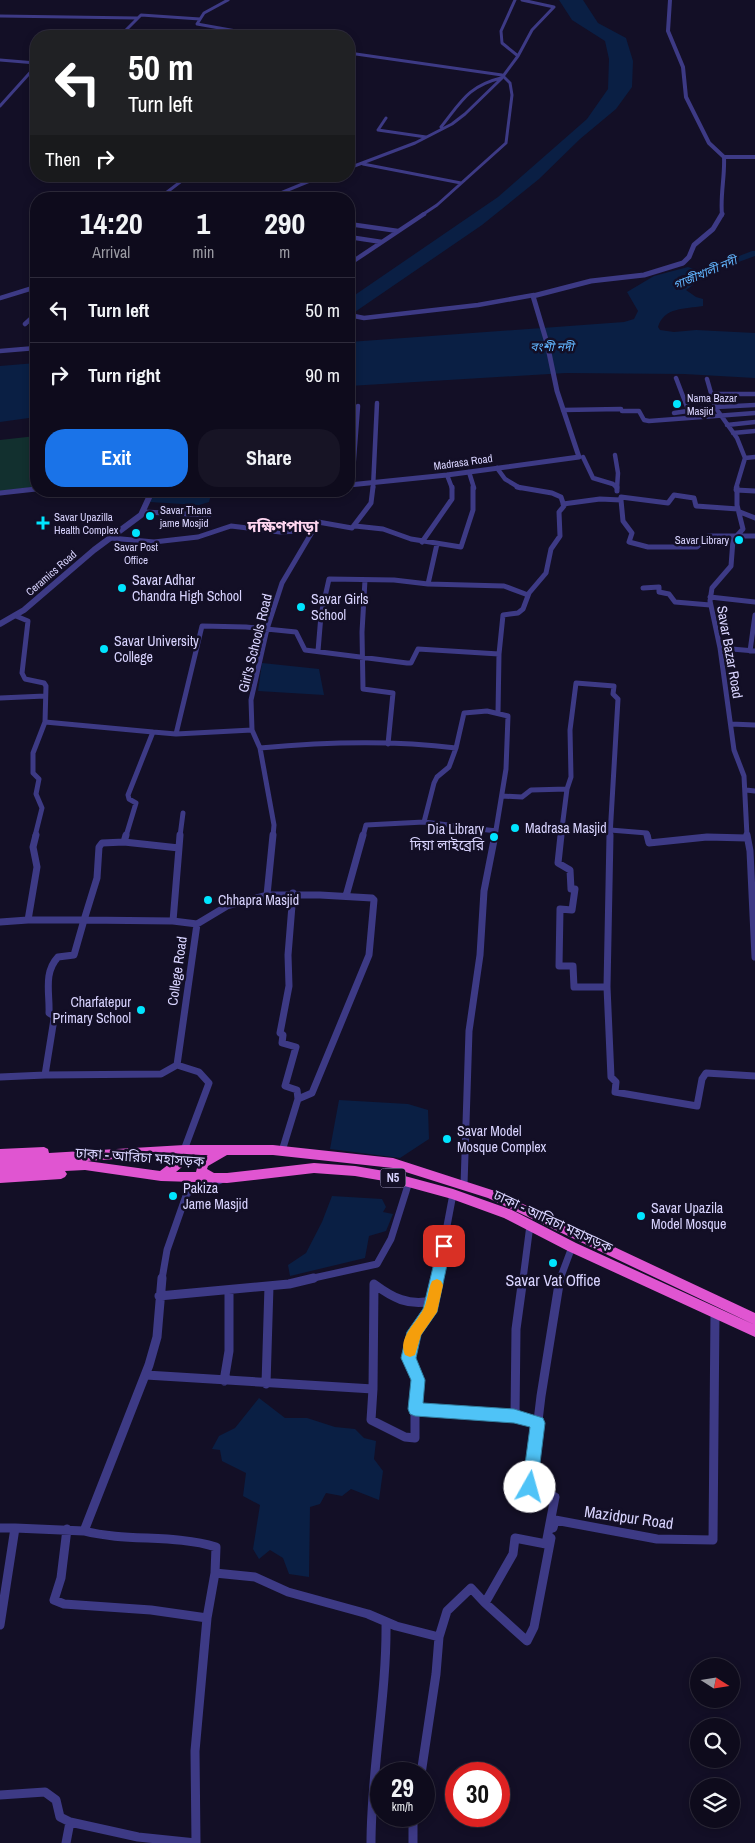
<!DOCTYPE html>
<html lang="en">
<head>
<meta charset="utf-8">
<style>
  body { margin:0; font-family:"Archivo Narrow","Noto Sans Bengali",sans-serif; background:#171425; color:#f1f3f6; height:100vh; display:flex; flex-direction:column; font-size:19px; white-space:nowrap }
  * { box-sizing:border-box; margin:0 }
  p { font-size:16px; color:#9b9ba3 }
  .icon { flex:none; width:28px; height:28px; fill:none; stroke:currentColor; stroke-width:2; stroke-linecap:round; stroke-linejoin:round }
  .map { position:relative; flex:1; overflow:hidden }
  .details { position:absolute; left:30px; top:192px; width:325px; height:305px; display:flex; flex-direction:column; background:#0e0b1c; border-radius:20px; box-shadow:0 2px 8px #0003,0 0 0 1px #2e2b3b }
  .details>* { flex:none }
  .hud { position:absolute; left:30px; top:30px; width:325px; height:152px; border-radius:20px; box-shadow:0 2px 8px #0003,0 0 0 1px #2e2b3b; background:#202124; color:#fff; overflow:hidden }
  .needle { width:32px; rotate:102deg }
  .fabs { position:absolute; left:690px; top:1658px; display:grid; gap:10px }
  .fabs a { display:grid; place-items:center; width:50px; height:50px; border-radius:50%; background:#0e0b1c; box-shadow:0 2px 8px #0003,0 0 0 1px #2e2b3b; font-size:25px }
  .speed { position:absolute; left:370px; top:1762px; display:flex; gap:10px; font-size:25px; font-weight:700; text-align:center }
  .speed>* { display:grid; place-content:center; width:65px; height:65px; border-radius:50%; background:#0e0b1c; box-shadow:0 2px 8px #0003,0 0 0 1px #2e2b3b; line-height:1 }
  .speed small { font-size:12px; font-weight:400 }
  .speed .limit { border:8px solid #d22; background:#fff; color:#111 }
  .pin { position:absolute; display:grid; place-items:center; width:42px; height:42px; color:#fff; margin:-21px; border-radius:10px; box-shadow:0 2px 8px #0006 }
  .me { position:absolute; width:55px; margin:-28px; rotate:7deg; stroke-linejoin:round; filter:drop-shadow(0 0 4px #0008) }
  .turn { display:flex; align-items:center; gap:18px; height:105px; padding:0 15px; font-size:22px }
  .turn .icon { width:65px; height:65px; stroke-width:2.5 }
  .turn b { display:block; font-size:35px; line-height:42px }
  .then { display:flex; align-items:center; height:48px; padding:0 15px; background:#0003; gap:10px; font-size:19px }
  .eta { display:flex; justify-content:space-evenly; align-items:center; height:85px; text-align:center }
  .eta b { font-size:30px; font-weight:700; line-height:35px }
  .action { display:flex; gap:10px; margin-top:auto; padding:10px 15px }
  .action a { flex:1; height:58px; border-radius:20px; background:#1a73e8; color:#fff; font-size:20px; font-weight:700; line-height:58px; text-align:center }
  .action a+a { background:#171425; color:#f1f3f6 }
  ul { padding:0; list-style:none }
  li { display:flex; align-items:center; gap:15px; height:65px; padding:0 15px; border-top:1px solid #2e2b3b }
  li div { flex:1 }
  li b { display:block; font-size:19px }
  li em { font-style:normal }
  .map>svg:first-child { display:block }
  .green { fill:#12302f }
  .water { fill:#0a1f44 }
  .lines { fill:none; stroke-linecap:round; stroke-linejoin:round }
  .river { fill:#0a1f44; fill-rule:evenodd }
  .minor-far4 { stroke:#3d3a85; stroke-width:3 }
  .minor-far3 { stroke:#3d3a85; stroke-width:4.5 }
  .minor-far2 { stroke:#3d3a85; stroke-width:5 }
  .minor-far1 { stroke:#3d3a85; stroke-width:7 }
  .minor { stroke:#3d3a85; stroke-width:9 }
  .tertiary-far2 { stroke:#3d3a85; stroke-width:4 }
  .tertiary-far1 { stroke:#3d3a85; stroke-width:5 }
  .tertiary { stroke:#3d3a85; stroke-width:6 }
  .trunk { fill:#e055d1; fill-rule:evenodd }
  .route { fill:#4fc3f7; stroke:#337fa1 }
  .slow { fill:#f59e0b }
  .poi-dot { fill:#00e5ff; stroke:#130f26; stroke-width:2 }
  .labels { text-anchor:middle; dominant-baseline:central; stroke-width:5; stroke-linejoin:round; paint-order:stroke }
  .far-poi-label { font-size:11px; fill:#d9d4ff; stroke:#130f26; text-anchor:start }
  .far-street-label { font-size:11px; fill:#d9d4ff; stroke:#130f26 }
  .far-water-label { font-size:12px; font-style:italic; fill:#62b6ff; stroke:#130f26 }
  .shield { fill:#130f26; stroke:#9e99be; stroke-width:1 }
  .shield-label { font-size:12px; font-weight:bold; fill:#d9d4ff }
  .poi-label { font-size:14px; fill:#d9d4ff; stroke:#130f26; text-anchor:start }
  .street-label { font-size:14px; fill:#d9d4ff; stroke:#130f26 }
  .far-district-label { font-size:16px; font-weight:bold; fill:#ffd6f0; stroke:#130f26 }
  .near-poi-label { font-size:16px; fill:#d9d4ff; stroke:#130f26 }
  .near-street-label { font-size:16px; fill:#d9d4ff; stroke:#130f26 }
</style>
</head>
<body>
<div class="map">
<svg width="755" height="1843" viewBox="0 0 755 1843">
  <rect width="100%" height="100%" fill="#130f26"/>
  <path class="green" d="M36 436V487L0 491V440Z"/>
  <path class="water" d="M559 0H583L598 23 626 38 633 61 632 87 616 109 580 139 539 179 482 225 349 316V299L498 197 587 119 608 89 609 59 605 41 572 20Z
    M688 267 708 274 686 290 696 297 703 299V306C685 309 664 307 658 327L660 330 674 332 696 330 755 333V378L684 374 566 373 349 386V342L624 322 634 319 638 311 627 292 654 276Z
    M36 363V417L0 422V366Z
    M155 491H212L209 502 199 505 150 502Z
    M262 663 319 669 324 695 258 691Z
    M339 1100 408 1104 428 1110 429 1139 400 1158 330 1149Z
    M332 1196 382 1199 386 1207 383 1212 393 1214 386 1231 369 1236 365 1258 290 1276 288 1265 306 1253 322 1222Z
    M259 1398 285 1418H307L335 1427 355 1429 364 1438 376 1441 374 1459 383 1471 379 1500 351 1489 342 1496 326 1493 320 1504 310 1507 309 1577 289 1574 283 1558 270 1550 259 1559 253 1549 260 1505 243 1496 246 1473 222 1461 220 1450 212 1449 219 1436 235 1428Z"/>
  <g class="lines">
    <path class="river" d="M752 251H755V256L692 279 685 277Z"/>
    <path class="minor-far4" d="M228 0 204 13 197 24 264 36
      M515 0 501 31 502 43 518 56
      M0 16 137 18
      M120 36 141 15 200 19
      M349 53 502 75 510 83 512 95 506 143 437 205 422 215
      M0 60 36 63
      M0 106 36 66
      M386 118 378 130 426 137
      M441 127C461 102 468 86 501 78
      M363 164 461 183
      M349 168 415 143 452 124 465 114 501 79 518 56 532 30 554 7 522 0
      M158 199 188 176
      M266 199 322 176
      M34 204H36"/>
    <path class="minor-far3" d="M349 224 398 231
      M349 237 382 242
      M349 264 424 214
      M0 298 36 287
      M349 315 364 318 478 305 534 295
      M25 324 36 314
      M0 351 36 348
      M676 378 689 412
      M707 379 715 407 737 438 745 458 736 488
      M712 394H755
      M563 410 621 409
      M622 411H639L644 420 649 421 755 413
      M674 413 715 407 755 405
      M727 425 755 422
      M733 433 755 431
      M615 455 618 473 617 488
      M583 457 593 478 613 484 617 488
      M745 458 755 457
      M497 468 505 479 520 488
      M469 472 474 488
      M447 475 452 488
      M352 485 358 406
      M373 488 377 403"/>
    <path class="minor-far2" d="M737 487V505L743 529 733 540 731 566 712 588 710 601 720 648 734 750 744 776 747 836
      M736 490 755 491
      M617 491V487
      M0 493 36 489
      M621 497 668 503 674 495 694 498 696 506 738 509
      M563 504 600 499 621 500 623 521 632 533 629 542 648 547H697L708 536H755
      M144 512 209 515
      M740 512 755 518
      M355 526 383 529 411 539 461 547 473 510V487
      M111 538 154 542 198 537 231 526 280 532 299 531 317 523
      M422 542 452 499V487
      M437 544 428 584 504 586 528 595
      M365 580 362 632 363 689 393 693 388 744
      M643 588 659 587V592L669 594 675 602 710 605
      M710 597 755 602
      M16 616 28 621 22 673 25 679 44 683 46 686 45 722 153 732 128 795 129 799 136 803 126 836
      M720 648 755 651
      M318 651 321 615 329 579 394 580 428 584
      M750 651 755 615
      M0 698 45 696
      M498 713 499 654
      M731 724 755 725
      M153 732 176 734 202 626 246 627 296 632 305 650 407 663H411L418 649 499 654 503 615 518 613 523 609 529 593 546 573 551 549 560 536 559 512 564 506 561 497 552 493 517 487
      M176 734 252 730
      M260 748C324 742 392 740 456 748L464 713 487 711 508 716 506 769 495 836
      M746 790 755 791
      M502 796 522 797 531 790 567 789 571 777 570 730 576 683 614 686 613 694 618 699 610 836
      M424 822 434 783 437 777 449 767 456 748
      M610 830 647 833 648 836
      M35 836 42 808 36 794 39 779 33 773V753L45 722
      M180 836 183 813
      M273 836 274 825 260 748 252 730 251 700 267 629 282 583 318 522 352 528 371 503 373 487
      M363 836 366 825 424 822 496 831
      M561 836 567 789"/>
    <path class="minor-far1" d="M126 835 124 842 179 848 173 921 197 924 177 1065 199 1072 209 1083 184 1150
      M561 835 558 863 570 870 571 889H575L572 910 560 909 559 966H573L574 987H607
      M610 835 607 987 611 1077 616 1082 615 1092 697 1106 702 1079 706 1073 755 1076
      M647 835 649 843 707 837 747 838
      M747 835 750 851 755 957
      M124 842 102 843 99 847 97 878 84 920 173 921
      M179 848 180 835
      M293 893 288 955 289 986 280 1033 283 1035 282 1043 296 1047 285 1086 297 1090 298 1099
      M267 895H320L372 898 374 900 369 955 312 1093 298 1099 282 1151
      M346 896 363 835
      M0 922 28 920
      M197 924 227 906 267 895 273 835
      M45 1075 161 1074 177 1065
      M0 1077 45 1075 54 1019V1016L49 1013C50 994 43 973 58 957L74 955 84 920H28L37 867 33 847 36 835
      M464 1185 469 1031 480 955 484 891 495 835
      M162 1279 167 1250 187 1193 221 1180
      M309 1279 377 1264 391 1239 409 1182
      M437 1279 453 1194
      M523 1279 530 1225
      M560 1279 572 1247"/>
    <path class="minor" d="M437 1278 430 1312 414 1332 409 1358 418 1380 415 1409 515 1416 538 1423
      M159 1296 289 1284 314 1278
      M146 1375 373 1389 371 1420 405 1437 415 1438V1409
      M224 1381 229 1351V1290
      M266 1384 269 1286
      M373 1389 374 1284C393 1298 408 1306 432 1301
      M515 1416 516 1329 523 1278
      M0 1528H15
      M553 1528 555 1520 657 1539 713 1540 715 1312
      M67 1529 61 1578 54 1600 64 1604 151 1610 207 1618 215 1573 255 1577 288 1592 368 1614 396 1626 439 1637 447 1611 471 1588 485 1603 513 1554 515 1538 546 1544 555 1497 530 1487 541 1396 560 1278
      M84 1531C127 1542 174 1534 216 1547L215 1573
      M485 1603 527 1641 534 1627 551 1538
      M0 1625 15 1528 84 1531 149 1365 157 1337 162 1278
      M421 1774 436 1674 439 1637
      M0 1795 45 1792 56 1800 60 1817 70 1822
      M413 1816V1843
      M66 1843 70 1822 138 1837 196 1843
      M196 1843 195 1751 207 1618
      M371 1843C371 1769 387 1696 386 1622"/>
    <path class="tertiary-far2" d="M670 0 668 31 683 67 686 97 709 143 724 157C725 177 720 195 722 215
      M724 157H755"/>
    <path class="tertiary-far1" d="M349 485 447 475 579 457 557 391 547 343 533 296 591 281 644 275 683 263 689 257 694 245 713 229 722 214"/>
    <path class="tertiary" d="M0 624 24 610 94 550 141 515 152 491"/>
    <path class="trunk" d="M184 1145H273L393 1158 495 1191 755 1313V1325L488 1198 393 1168 273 1155H227L208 1166 207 1169 214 1173H227L314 1163 355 1166 390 1172 453 1189 512 1210 576 1243 755 1325V1337L568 1251 504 1218 452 1199 390 1182 355 1176 314 1173 227 1183 161 1181 85 1170 65 1171 67 1174 65 1177 61 1179 0 1183V1149L44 1147 48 1149 49 1153ZM171 1155 174 1157 173 1161 160 1171 87 1161ZM185 1155H208L199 1160 196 1172H176L182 1167Z"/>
  </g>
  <path class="route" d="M444 1241 449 1242 451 1246 437 1312 421 1335 416 1358 425 1380 423 1403 514 1409 543 1418 545 1423 537 1487 535 1492 530 1494 525 1492 522 1487 530 1427 514 1423 415 1416 410 1414 408 1409 411 1380 401 1358 407 1332 423 1309 438 1246 440 1242Z"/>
  <path class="slow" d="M437 1279 441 1281 443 1285 437 1312 421 1335 415 1355 410 1357 405 1355C397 1337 417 1323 424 1308 428 1299 428 1289 432 1281Z"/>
  <g class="poi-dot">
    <circle cx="677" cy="404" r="5"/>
    <circle cx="150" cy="516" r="5"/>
    <path d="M40.5 515.5h5v5h5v5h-5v5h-5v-5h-5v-5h5z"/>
    <circle cx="136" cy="533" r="5"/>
    <circle cx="739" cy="540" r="5"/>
    <circle cx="122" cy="588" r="5"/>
    <circle cx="301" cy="607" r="5"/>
    <circle cx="104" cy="649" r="5"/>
    <circle cx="515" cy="828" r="5"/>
    <circle cx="494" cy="837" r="5"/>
    <circle cx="208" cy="900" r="5"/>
    <circle cx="141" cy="1010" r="5"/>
    <circle cx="447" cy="1139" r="5"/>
    <circle cx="173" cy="1196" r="5"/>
    <circle cx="641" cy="1216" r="5"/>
    <circle cx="553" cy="1263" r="5"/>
  </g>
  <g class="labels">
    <g class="far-poi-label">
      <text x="687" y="398">Nama Bazar<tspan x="687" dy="13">Masjid</tspan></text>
      <text x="160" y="510">Savar Thana<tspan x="160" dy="13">jame Mosjid</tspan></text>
      <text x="54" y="517">Savar Upazilla<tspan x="54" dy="13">Health Complex</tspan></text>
      <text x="729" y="540" text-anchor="end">Savar Library</text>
      <text x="136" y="547" text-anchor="middle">Savar Post<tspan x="136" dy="13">Office</tspan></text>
    </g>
    <g class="far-street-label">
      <text transform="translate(463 462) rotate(-8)">Madrasa Road</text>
      <text transform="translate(51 573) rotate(-41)">Ceramics Road</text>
    </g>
    <g class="far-water-label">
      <text transform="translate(705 273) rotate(-23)">গাজীখালী নদী</text>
      <text x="552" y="347">বংশী নদী</text>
    </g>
    <rect class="shield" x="380.5" y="1168.5" width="25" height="19" rx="4"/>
    <g class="shield-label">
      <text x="393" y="1178">N5</text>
    </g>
    <g class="poi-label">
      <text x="132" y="580">Savar Adhar<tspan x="132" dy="16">Chandra High School</tspan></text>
      <text x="311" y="599">Savar Girls<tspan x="311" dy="16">School</tspan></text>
      <text x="114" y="641">Savar University<tspan x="114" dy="16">College</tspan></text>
      <text x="525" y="828">Madrasa Masjid</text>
      <text x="484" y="829" text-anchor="end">Dia Library<tspan x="484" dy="16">দিয়া লাইব্রেরি</tspan></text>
      <text x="218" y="900">Chhapra Masjid</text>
      <text x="131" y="1002" text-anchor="end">Charfatepur<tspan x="131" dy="16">Primary School</tspan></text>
      <text x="457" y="1131">Savar Model<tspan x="457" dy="16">Mosque Complex</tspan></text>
      <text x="183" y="1188">Pakiza<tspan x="183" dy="16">Jame Masjid</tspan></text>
      <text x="651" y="1208">Savar Upazila<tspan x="651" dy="16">Model Mosque</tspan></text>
    </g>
    <g class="street-label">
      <text transform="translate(255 643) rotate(-76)">Girl's Schools Road</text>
      <text transform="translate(730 652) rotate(80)">Savar Bazar Road</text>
      <text transform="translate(177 971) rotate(-82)">College Road</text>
      <text transform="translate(140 1157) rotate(4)">ঢাকা - আরিচা মহাসড়ক</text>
      <text transform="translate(553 1221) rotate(25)">ঢাকা - আরিচা মহাসড়ক</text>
    </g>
    <g class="far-district-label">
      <text x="283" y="526">দক্ষিণপাড়া</text>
    </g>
    <g class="near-poi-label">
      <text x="553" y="1280">Savar Vat Office</text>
    </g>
    <g class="near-street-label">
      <text transform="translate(629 1517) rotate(8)">Mazidpur Road</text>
    </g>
  </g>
</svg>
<div class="fabs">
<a><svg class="needle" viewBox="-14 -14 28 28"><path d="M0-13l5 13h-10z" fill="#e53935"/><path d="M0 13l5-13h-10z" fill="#9b9ba3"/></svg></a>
<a><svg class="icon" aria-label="search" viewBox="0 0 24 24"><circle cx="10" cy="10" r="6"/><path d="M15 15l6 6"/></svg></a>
<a><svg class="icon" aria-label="layers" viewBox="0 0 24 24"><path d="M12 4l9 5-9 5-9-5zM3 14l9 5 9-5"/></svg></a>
</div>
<div class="speed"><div>29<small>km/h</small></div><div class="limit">30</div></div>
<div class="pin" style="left:444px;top:1246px;background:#d93025"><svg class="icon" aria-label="arrive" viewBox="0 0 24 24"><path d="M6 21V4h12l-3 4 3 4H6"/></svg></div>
<svg class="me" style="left:530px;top:1487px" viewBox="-20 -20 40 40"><circle r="19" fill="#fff"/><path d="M0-13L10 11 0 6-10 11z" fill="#4fc3f7"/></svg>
<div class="hud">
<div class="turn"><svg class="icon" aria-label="left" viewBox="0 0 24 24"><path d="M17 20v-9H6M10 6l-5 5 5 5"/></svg><div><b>50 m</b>Turn left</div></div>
<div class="then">Then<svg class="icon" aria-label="right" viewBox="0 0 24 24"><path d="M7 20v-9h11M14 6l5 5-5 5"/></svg></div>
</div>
<section class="details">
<div class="eta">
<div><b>14:20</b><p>Arrival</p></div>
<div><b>1</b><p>min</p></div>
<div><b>290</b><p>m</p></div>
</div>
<ul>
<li><svg class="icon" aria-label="left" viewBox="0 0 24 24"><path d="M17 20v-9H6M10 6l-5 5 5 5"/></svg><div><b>Turn left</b></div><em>50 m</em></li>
<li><svg class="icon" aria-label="right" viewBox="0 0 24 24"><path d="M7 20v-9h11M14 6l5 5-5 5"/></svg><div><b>Turn right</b></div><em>90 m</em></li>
</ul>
<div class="action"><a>Exit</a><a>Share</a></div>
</section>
</div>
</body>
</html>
